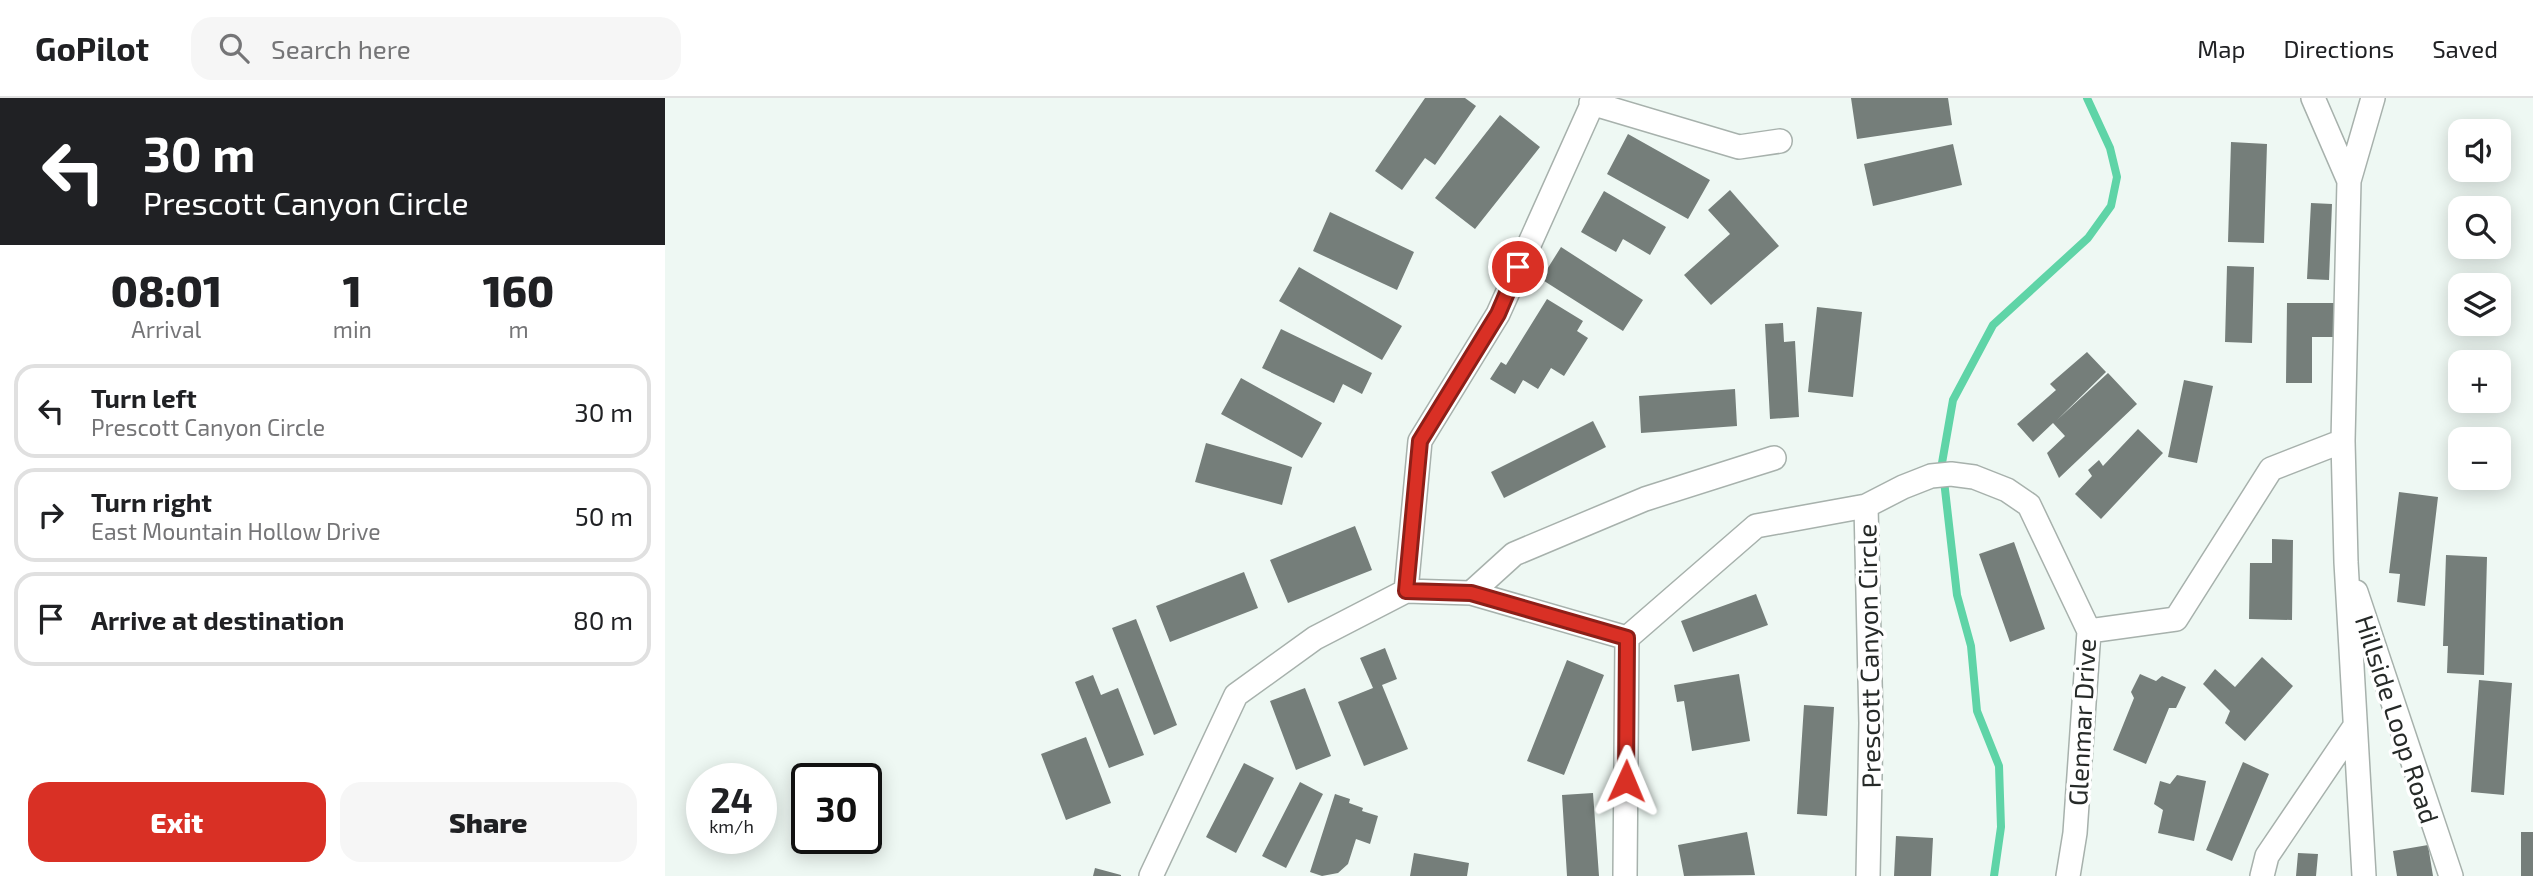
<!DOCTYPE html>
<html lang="en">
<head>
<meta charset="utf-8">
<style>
  body { margin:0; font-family:"Exo 2",sans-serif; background:#f6f6f6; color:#202124; height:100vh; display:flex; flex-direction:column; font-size:26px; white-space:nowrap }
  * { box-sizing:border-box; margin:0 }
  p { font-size:23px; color:#757577 }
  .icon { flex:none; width:38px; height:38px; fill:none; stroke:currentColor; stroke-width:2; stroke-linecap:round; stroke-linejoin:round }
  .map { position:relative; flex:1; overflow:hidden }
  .details { display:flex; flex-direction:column; background:#fff; width:665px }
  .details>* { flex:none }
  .guide { background:#202124; color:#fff; overflow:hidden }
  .buttons { position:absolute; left:1783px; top:21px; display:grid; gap:14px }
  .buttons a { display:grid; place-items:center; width:63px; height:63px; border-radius:14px; background:#fff; box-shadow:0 4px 18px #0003; font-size:35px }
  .speed { position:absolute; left:21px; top:665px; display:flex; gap:14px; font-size:35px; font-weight:700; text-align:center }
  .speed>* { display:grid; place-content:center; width:91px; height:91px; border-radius:50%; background:#fff; box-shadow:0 4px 18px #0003; line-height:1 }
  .speed small { font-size:18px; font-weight:400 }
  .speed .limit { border:4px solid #111; border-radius:10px; background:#fff; color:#111 }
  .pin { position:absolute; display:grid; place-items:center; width:60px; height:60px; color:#fff; margin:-30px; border:4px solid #fff; border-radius:50%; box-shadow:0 2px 7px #0007 }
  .me { position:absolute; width:77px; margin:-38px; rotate:1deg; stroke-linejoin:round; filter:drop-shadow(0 0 5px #0008) }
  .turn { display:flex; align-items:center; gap:24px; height:147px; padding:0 28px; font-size:32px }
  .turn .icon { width:91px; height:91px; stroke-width:2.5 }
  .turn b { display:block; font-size:49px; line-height:60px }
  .eta { display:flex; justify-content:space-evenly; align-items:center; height:119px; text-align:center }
  .eta b { font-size:42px; font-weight:800; line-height:49px }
  .action { display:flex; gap:14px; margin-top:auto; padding:14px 28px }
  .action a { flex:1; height:80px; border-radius:21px; background:#d93025; color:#fff; font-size:28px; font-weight:800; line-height:80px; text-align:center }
  .action a+a { background:#f6f6f6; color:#202124 }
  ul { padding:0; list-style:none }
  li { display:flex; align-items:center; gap:21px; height:94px; margin:0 14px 10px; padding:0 14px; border:4px solid #e0e0e0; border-radius:21px }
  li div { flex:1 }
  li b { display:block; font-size:26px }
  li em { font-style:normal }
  header { display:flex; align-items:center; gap:42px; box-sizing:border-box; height:98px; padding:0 35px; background:#fff; border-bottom:2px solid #e0e0e0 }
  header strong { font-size:33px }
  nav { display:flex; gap:38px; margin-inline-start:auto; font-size:24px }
  .search { width:490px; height:63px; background:#f6f6f6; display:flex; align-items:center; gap:18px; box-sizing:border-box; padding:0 24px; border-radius:21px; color:#757577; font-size:26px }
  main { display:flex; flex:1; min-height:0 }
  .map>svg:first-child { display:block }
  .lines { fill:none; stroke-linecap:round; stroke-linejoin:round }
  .stream { stroke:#5fd4a7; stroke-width:8 }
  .building { fill:#757e7a }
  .street-casing { stroke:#a7b1ac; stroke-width:26 }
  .street { stroke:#fff; stroke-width:23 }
  .route-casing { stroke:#8d1f18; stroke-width:18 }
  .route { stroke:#d93025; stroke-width:12 }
  .labels { text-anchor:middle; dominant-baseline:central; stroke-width:7; stroke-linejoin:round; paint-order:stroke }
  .street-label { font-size:26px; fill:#262a28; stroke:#fff }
</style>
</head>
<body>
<header>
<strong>GoPilot</strong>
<div class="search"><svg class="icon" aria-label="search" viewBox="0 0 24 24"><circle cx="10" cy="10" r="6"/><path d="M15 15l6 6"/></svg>Search here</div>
<nav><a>Map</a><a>Directions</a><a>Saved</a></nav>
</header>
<main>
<section class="details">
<div class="guide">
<div class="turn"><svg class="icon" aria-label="left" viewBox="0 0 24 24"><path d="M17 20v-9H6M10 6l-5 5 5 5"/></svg><div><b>30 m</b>Prescott Canyon Circle</div></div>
</div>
<div class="eta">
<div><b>08:01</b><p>Arrival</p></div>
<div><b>1</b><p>min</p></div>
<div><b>160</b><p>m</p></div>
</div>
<ul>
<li><svg class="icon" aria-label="left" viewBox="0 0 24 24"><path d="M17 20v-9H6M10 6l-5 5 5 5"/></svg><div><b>Turn left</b><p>Prescott Canyon Circle</p></div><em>30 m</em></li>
<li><svg class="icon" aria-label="right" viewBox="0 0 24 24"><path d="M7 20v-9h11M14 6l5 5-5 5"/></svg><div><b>Turn right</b><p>East Mountain Hollow Drive</p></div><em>50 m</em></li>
<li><svg class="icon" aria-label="arrive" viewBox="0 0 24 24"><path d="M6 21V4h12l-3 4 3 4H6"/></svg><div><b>Arrive at destination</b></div><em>80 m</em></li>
</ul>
<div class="action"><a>Exit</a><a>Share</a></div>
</section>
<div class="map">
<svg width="1868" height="778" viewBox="0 0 1868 778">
  <rect width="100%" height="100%" fill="#eef8f3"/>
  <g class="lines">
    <path class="stream" d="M1329 778 1336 729 1334 668 1312 613 1306 548 1292 497 1277 365 1288 302 1328 227 1423 140 1446 108 1452 79 1445 50 1422 0"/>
  </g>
  <path class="building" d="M760 0H800L811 8 770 67 760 60 737 92 710 73Z
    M1186 0H1283L1287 27 1192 41Z
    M835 17 875 49 810 131 770 100Z
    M963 36 1045 82 1023 121 942 76Z
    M1566 44 1602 46 1599 145 1563 144Z
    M1288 46 1297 87 1208 108 1199 66Z
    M1065 92 1114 148 1046 207 1019 177 1065 136 1043 112Z
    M939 93 1001 129 985 157 958 141 951 154 916 134Z
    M1646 105 1667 106 1664 182 1642 181Z
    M665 114 749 154 732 192 648 153Z
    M896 149 978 202 958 233 876 181Z
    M1562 168 1589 169 1587 245 1560 244Z
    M634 169 737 228 717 262 614 203Z
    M882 201 918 223 912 233 923 240 899 278 886 270 873 291 858 282 850 296 825 281 836 264 841 267Z
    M1622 205H1671L1670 239H1647V285H1621Z
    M1152 209 1197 214 1188 299 1143 294Z
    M1118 225 1119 244 1130 243 1134 319 1105 321 1100 226Z
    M616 231 707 275 697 296 678 286 669 305 597 270Z
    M1422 254 1441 274 1392 322 1443 275 1472 306 1394 380 1382 355 1400 338 1388 325 1368 344 1352 326 1391 292 1385 286Z
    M576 280 657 325 637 360 556 316Z
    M1519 282 1548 288 1532 365 1503 359Z
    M1070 291 1072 328 976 335 974 298Z
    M928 323 941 349 839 400 826 374Z
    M1473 331 1498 355 1436 421 1410 396 1427 378 1423 372 1434 362 1438 368Z
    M541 345 627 369 617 407 530 384Z
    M1734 394 1773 399 1760 508 1732 504 1735 476 1724 475Z
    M690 428 707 472 623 505 605 462Z
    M1607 441 1628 442 1627 522 1584 521 1585 465H1607Z
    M1349 444 1380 531 1345 544 1314 456Z
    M1781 457 1822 459 1819 577 1782 575 1783 548H1778Z
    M579 474 593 510 505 544 491 508Z
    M1091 496 1103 527 1028 554 1016 523Z
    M471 521 512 627 489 637 447 530Z
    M720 550 732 581 717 587 743 651 699 668 673 604 708 590 695 560Z
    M1597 559 1628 588 1580 643 1560 625 1565 613 1538 586 1550 571 1570 589Z
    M902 562 939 577 899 677 862 663Z
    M1074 576 1085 643 1027 653 1019 603 1012 604 1009 587Z
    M1475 576 1491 583 1497 578 1521 589 1511 610H1504L1481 666 1448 652 1469 600 1466 594Z
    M428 577 436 597 453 590 479 657 444 670 410 584Z
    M1814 582 1847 585 1839 697 1806 694Z
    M640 590 666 658 631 672 605 603Z
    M1139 607 1169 609 1162 718 1132 716Z
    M421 639 446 705 401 722 376 656Z
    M1578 664 1604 676 1567 763 1541 752Z
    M579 665 609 680 571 755 541 739Z
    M1512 677 1541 683 1529 743 1493 735 1498 712 1489 706 1495 683 1505 686Z
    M635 684 658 696 621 770 597 758Z
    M928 695 934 778H902L897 697Z
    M670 696 685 701 684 705 698 710 697 713 713 718 705 746 691 741 683 766 673 775 657 778 645 774Z
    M1082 734 1090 777 1019 778 1013 747Z
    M1856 734H1868V778H1856Z
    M1231 738 1268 740 1266 778H1229Z
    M1763 747 1768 778H1732L1728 753Z
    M749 755 804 765 802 778H745Z
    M1633 755 1653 756 1651 778H1631Z
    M430 770 456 777V778H428Z"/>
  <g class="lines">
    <g class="street-casing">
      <path id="street" d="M1648 0 1684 83
        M926 5 1074 49 1115 43
        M1201 408 1206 625 1203 778
        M741 493 755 343 833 216 930 0
        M1691 494 1786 778
        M806 495 849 456 980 401 1109 360
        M1424 533 1511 521 1606 371 1678 343
        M962 540 1091 428 1201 408 1238 389 1266 378 1286 376 1309 379 1342 392 1364 407 1424 533 1410 735 1403 778
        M486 778 571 597 650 540 741 493 806 495 962 540
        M960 778 962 540
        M1597 778 1602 758 1690 628
        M1699 778 1681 464 1678 343 1684 83 1708 0"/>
    </g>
    <use href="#street" class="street"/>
  </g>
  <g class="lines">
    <g class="route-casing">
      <path id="route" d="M853 169 833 216 755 343 741 493 806 495 962 540 961 683"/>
    </g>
    <use href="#route" class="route"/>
  </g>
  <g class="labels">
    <g class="street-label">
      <text transform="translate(1203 558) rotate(-91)">Prescott Canyon Circle</text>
      <text transform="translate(1733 621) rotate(72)">Hillside Loop Road</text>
      <text transform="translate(1416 624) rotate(-87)">Glenmar Drive</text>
    </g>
  </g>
</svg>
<div class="buttons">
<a><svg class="icon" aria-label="sound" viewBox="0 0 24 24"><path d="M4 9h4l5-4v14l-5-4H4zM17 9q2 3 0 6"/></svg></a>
<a><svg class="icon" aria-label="search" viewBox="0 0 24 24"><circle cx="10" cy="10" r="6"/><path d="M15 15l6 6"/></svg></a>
<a><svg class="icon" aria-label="layers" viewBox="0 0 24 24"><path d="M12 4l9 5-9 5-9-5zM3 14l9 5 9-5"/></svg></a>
<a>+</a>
<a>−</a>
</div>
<div class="speed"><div>24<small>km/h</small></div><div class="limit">30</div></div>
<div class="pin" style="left:853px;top:169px;background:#d93025"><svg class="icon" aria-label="arrive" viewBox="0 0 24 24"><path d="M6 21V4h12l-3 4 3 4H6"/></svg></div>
<svg class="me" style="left:961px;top:683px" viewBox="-20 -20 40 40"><path d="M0-17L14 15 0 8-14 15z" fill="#d93025" stroke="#fff" stroke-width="4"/></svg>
</div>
</main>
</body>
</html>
